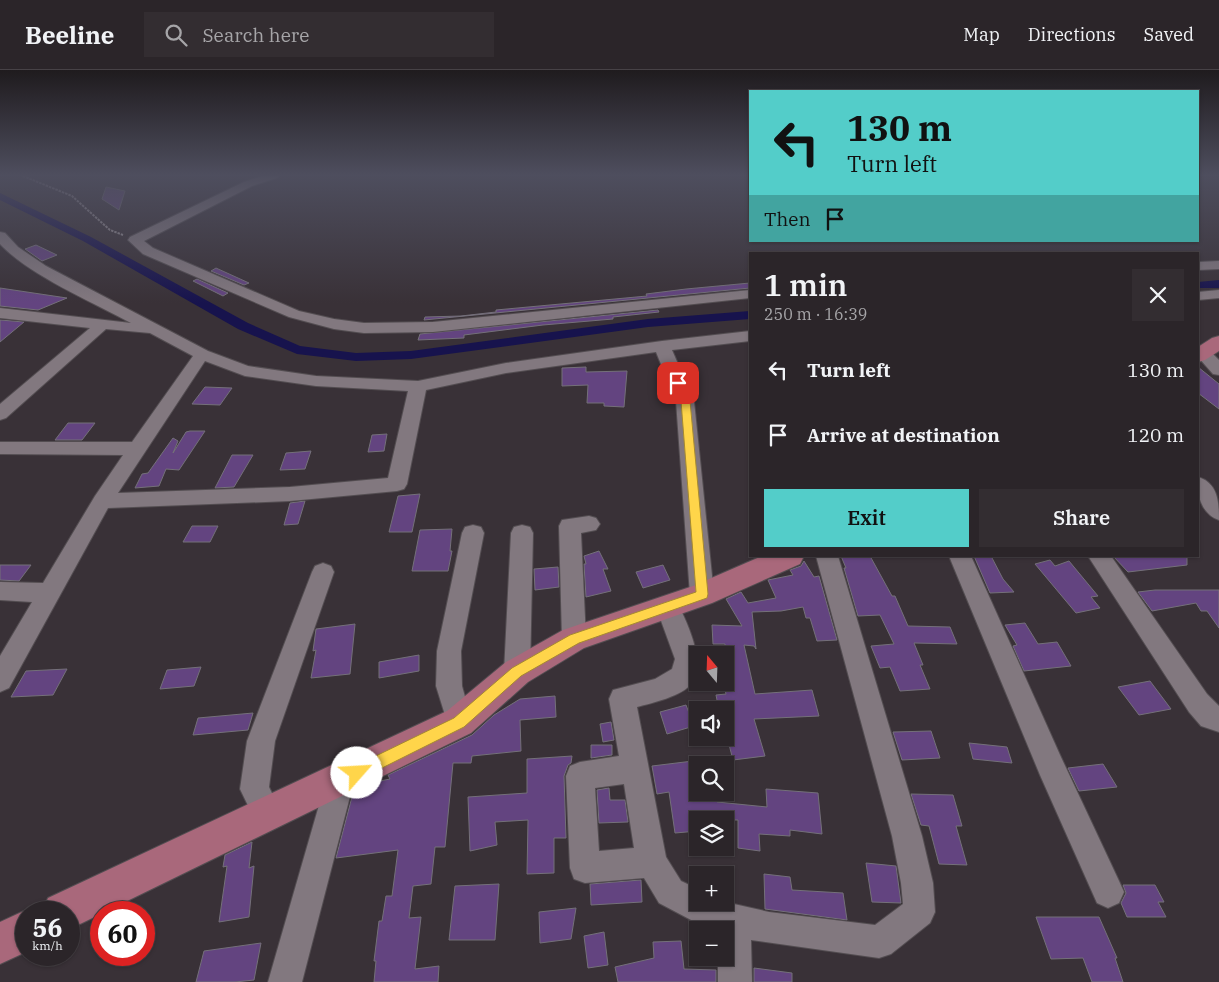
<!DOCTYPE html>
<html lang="en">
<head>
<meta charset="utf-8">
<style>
  body { margin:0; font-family:"IBM Plex Serif",serif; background:#332d31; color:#f1f3f6; height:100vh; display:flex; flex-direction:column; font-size:19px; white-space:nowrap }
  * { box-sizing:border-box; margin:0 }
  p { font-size:16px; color:#a6a5a8 }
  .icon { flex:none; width:28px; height:28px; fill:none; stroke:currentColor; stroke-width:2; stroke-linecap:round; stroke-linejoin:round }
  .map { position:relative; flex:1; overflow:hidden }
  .details { position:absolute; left:749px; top:182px; width:450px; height:305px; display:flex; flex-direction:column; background:#2b2529; border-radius:0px; box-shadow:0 1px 4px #0004,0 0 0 1px #474246 }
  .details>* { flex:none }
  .hud { position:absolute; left:749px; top:20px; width:450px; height:152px; border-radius:0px; box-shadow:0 1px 4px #0004,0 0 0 1px #474246; background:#53cdc9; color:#111; overflow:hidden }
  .needle { width:32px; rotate:341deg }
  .fabs { position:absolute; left:689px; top:576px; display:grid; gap:10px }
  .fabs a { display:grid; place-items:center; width:45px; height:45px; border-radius:0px; background:#2b2529; box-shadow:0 1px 4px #0004,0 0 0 1px #474246; font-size:25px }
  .speed { position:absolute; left:15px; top:831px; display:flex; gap:10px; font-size:25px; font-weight:700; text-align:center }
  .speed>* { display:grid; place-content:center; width:65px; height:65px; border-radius:50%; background:#2b2529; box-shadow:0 1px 4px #0004,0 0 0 1px #474246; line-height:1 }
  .speed small { font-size:12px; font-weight:400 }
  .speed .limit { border:8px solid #d22; background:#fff; color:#111 }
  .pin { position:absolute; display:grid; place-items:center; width:42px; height:42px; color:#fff; margin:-21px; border-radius:10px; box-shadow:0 2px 8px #0006 }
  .me { position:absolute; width:55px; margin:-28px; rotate:64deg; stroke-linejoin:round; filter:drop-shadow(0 0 4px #0008) }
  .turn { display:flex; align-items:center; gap:18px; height:105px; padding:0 15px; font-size:22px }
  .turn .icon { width:65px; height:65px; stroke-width:2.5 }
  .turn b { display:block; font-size:35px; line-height:42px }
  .then { display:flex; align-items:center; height:48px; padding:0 15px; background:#0003; gap:10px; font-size:19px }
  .round { display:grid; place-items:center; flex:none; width:52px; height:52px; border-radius:0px; background:#332d31 }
  .overview { display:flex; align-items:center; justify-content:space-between; height:85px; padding:0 15px }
  h1 { font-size:30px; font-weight:600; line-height:38px }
  .action { display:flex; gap:10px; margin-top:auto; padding:10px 15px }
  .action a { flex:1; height:58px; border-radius:0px; background:#53cdc9; color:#111; font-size:20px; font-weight:600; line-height:58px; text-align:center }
  .action a+a { background:#332d31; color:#f1f3f6 }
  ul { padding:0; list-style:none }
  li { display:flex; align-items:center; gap:15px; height:65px; padding:0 15px }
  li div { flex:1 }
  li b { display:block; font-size:19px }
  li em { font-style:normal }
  header { display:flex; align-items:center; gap:30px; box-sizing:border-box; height:70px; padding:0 25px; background:#2b2529; border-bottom:1px solid #474246 }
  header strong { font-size:24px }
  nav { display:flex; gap:28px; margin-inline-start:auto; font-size:18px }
  .search { width:350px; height:45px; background:#332d31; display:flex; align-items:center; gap:12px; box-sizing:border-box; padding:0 18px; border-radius:0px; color:#a6a5a8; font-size:19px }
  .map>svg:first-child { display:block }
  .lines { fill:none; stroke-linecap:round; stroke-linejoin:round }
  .canal { fill:#17134d; fill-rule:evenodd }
  .building { fill:#634480; stroke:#747079 }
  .minor-casing { stroke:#534d51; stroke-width:2 }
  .major-casing { stroke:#534d51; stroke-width:2 }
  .path { stroke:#948d92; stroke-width:2; stroke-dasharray:2.5 1; stroke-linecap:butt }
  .minor { fill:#82787f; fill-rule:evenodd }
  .major { fill:#a9687b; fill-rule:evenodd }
  .route { fill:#ffd54a; stroke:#a68a30 }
</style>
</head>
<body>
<header>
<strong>Beeline</strong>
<div class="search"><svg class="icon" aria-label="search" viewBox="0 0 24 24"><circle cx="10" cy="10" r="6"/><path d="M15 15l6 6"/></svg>Search here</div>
<nav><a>Map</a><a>Directions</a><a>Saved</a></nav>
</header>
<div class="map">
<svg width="1219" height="912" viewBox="0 0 1219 912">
  <rect width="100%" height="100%" fill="#393137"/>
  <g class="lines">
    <path class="canal" d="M0 123 91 167 248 253 300 276 356 283 411 281 648 249 750 241V249L648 257 411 289 356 291 297 284 238 259 83 171 0 130Z
      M1219 210V218H1198V212Z"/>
  </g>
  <path class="building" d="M106 117 125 121 119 140 102 129Z
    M36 175 57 185 42 191 25 179Z
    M216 198 249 213 244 215 211 201Z
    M197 209 228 223 223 226 193 211Z
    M750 213V218L424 250 425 247 461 246 496 242V240L647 226 646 224 686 219Z
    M0 218 67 228 38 240 0 236Z
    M658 240 659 242 613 247V249L543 255 464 265V268L418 270 420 264Z
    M0 250 24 252 0 272Z
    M586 297V302L627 301 624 337 604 336V333H587L588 315 562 316V298Z
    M1198 297 1219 314V339L1198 323Z
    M205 317 232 318 220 335 192 334Z
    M68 353H95L82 370H55Z
    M190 361H205L179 400 166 399 159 416 135 418 142 404 148 403 173 368 178 371 173 383 186 362Z
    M387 364 384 381 368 382 372 365Z
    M311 381 305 399 280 400 286 383Z
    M232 385H253L234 417 215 418Z
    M420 424 412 462H389L398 426Z
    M305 431 298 454 284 455 290 433Z
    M192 456H218L210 472H183Z
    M452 459 450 481H452L448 501H412L420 460Z
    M599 481 608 499H603L611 521 586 527 584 494H586L584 486Z
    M841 486H870L892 526H895L908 556 950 557 957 574 914 573 923 595H920L930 619 900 621 890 597 880 598 871 576 894 574 880 545 858 546 844 498H846Z
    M974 486H991L1003 509 1014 522 990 523Z
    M1113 486H1187V495L1128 502Z
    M1050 490 1055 496 1069 491 1098 526 1091 527 1100 538 1076 543 1035 494Z
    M804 491 814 507 819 506 837 570 817 571 810 548H806L803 537 781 541 752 542 756 579 754 576 744 575 755 624 812 620 819 646 754 649 765 686 733 690 725 659V640H719L716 625 726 624 723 612H725V574H713L712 555 742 556 726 529 741 522 748 533 776 528 768 510 793 505 790 500 801 496Z
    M0 495H31L19 511 0 510Z
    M663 495 670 510 643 518 636 502Z
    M558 497 559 517 535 520 534 499Z
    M1155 520H1219V558L1207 541H1201L1196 533 1152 541 1138 522Z
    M1025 553 1038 574 1057 572 1071 596 1024 601 1013 576 1017 575 1005 555Z
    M355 554 350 604 311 608 316 580 313 581 316 559Z
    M419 585V601L379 608V592Z
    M201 597 194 616 160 619 167 600Z
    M67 599 53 625 11 627 26 601Z
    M1150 611 1171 639 1139 645 1118 617Z
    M555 626 556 647 520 650 521 681 472 686 471 693H453L445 777H435L431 814 413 816 409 848 421 847 415 899 439 896 438 912H374L376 891H374L379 851H382L386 826H392L398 780 336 788 353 723 375 712 390 709 388 705 472 665 494 645 520 629Z
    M686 635 694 656 667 664 660 642Z
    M253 643 248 660 193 665 198 648Z
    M611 652 614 670 603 672 600 654Z
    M931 661 940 688 902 690 893 662Z
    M969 673 1007 677 1012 693 973 689Z
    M591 675H612V685L591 688Z
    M572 686 571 693 568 695 564 706 566 768H554V803L527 804 528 750 495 752 497 775 470 781 468 727 527 723V689Z
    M693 691 698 713V730L716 728 717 732 767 737 766 719 818 723 822 764 790 760V766L759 764 760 781 738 778V750H698V761L675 763 669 722 657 724 652 696Z
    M1103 694 1117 717 1079 721 1068 698Z
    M609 718 610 730H625L628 752 599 753 597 720Z
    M911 724 953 725 962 756H956L967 795 939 794 929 756 921 755Z
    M252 772 249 798 254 796 249 847 219 852 227 796 223 797 225 785Z
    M866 793 896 796 901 833 872 832Z
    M764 804 790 807 792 820 843 823 847 850 765 839Z
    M641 810 642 832 591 835 590 814Z
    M499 814 495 870H449L455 816Z
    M1123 815H1155L1164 832H1158L1166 847H1127L1121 833 1126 823Z
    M576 838 571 869 540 873 539 842Z
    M1036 847H1099L1117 888H1115L1123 912H1092L1083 888 1051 889Z
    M604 862 608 895 588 898 584 866Z
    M681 871 684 899 716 900V912H618L615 897 654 888 653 872Z
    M261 873 254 910 235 912H196L204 881Z
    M754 898 792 903V912H754Z"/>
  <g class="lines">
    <g class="minor-casing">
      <path id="minor" d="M262 106H279L277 108 252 116 144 171 153 178 299 241 334 249 364 253 433 252 750 220V228L433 262 364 263 334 259 289 247 143 184 128 170 130 167 244 112Z
        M0 162 5 163 18 177 46 196 208 281 248 296 316 306 418 311 506 293 662 271 750 261V271L672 280 694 331 714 525 710 532 702 535 694 532 690 525 676 331 656 282 506 303 426 320 407 414 404 419 397 421 290 431 108 438 9 618 0 622V586L32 532 0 530V512L43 513 95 426 123 385 0 384V372H132L193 286 150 263 106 259 6 348 0 350V334L90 258 0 248V238L131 253C92 232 29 205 0 174ZM205 291 245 306 316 316 408 321 388 408 290 417 118 423Z
        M1219 191V199L1198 200V192Z
        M1219 220V228L1198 230V222Z
        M1203 278 1209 280 1219 290V305L1213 304 1198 287V279Z
        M1198 407C1218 413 1219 432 1219 450 1201 444 1196 423 1198 407Z
        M589 446 596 448 600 454 596 460 581 463 586 569 583 576 574 580 565 576 562 569 559 456 562 450Z
        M473 455 481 457 484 463 461 581 462 616 472 652 468 661 459 665 450 661 436 616 437 581 462 463 465 457Z
        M522 455 530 457 533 463 530 602 526 610 517 613 508 610 504 602 511 463 514 457Z
        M816 486H838L922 766 933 813 935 842 930 853 891 884 879 888 751 870 752 912H718V888H725V860H710L659 833 644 808 585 813 574 809 570 798 566 706 570 696 580 692 619 686 609 629 613 620 655 609 672 599 675 589 656 537 660 530 668 527 676 530C686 550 707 593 692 613 683 626 652 633 637 637L666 787 681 811 698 819V832H725L769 842 875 855 903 834 901 813 892 766ZM624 714 634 778 599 781 595 718Z
        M949 486H971L1060 685 1119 811 1124 822 1119 833 1108 838 1097 833 1040 705Z
        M1088 486H1111L1207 624 1219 636V662L1201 656 1189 642Z
        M323 493 331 496 334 502 275 671 269 717 282 744 277 754 267 759 257 754 240 719 247 671 312 502 315 496Z
        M340 697 350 701 354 711 302 912H268L326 711 330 701Z"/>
    </g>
    <g class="major-casing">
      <path id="major" d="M1219 266V281L1205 290 1198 292V277L1212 268Z
        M762 486H804L800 494 712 533 584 578 528 612 471 663 76 856 69 859V842H42L48 828 447 641 506 592 563 560 693 516Z
        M26 840 32 842H26V882L0 894V852Z"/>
    </g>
    <path class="path" d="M23 106 72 126 110 160 123 165"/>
    <use href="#minor" class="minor"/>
    <use href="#major" class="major"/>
  </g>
  <linearGradient id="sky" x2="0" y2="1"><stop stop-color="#1f1b1e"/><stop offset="0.45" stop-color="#4e4e5e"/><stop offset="1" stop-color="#4e4e5e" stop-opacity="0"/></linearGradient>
  <rect width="1219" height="233" fill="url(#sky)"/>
  <path class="route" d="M678 310 682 313 690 331 708 524 707 528 579 573 521 606 464 657 362 708 357 710 351 708 349 703 351 698 454 648 512 598 570 565 696 522 681 331 673 313Z"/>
</svg>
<div class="fabs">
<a><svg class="needle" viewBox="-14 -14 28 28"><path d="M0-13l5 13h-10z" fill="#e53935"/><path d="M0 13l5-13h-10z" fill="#a6a5a8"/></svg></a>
<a><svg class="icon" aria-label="sound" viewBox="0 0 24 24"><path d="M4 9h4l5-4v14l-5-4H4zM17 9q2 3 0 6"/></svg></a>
<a><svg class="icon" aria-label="search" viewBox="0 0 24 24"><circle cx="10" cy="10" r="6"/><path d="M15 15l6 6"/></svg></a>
<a><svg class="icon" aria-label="layers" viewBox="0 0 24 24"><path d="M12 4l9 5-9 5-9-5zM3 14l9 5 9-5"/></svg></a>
<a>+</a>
<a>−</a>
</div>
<div class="speed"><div>56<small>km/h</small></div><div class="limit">60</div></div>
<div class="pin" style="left:678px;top:313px;background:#d93025"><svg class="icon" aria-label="arrive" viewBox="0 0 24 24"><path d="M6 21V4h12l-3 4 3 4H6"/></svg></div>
<svg class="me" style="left:357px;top:703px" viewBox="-20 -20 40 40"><circle r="19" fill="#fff"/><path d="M0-13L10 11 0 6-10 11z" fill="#ffd54a"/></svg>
<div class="hud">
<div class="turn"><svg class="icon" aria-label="left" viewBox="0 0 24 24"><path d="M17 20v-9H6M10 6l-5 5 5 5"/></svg><div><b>130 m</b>Turn left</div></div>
<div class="then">Then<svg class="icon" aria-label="arrive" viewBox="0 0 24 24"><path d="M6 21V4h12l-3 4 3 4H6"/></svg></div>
</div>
<section class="details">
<div class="overview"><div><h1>1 min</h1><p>250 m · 16:39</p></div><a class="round"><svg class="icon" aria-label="close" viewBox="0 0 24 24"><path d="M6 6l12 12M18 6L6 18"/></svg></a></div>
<ul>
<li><svg class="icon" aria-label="left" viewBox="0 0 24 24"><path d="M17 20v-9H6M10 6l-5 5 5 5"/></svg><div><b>Turn left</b></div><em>130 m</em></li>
<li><svg class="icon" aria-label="arrive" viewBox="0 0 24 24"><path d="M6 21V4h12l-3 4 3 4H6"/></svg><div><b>Arrive at destination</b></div><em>120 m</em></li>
</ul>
<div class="action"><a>Exit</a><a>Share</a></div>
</section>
</div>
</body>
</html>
